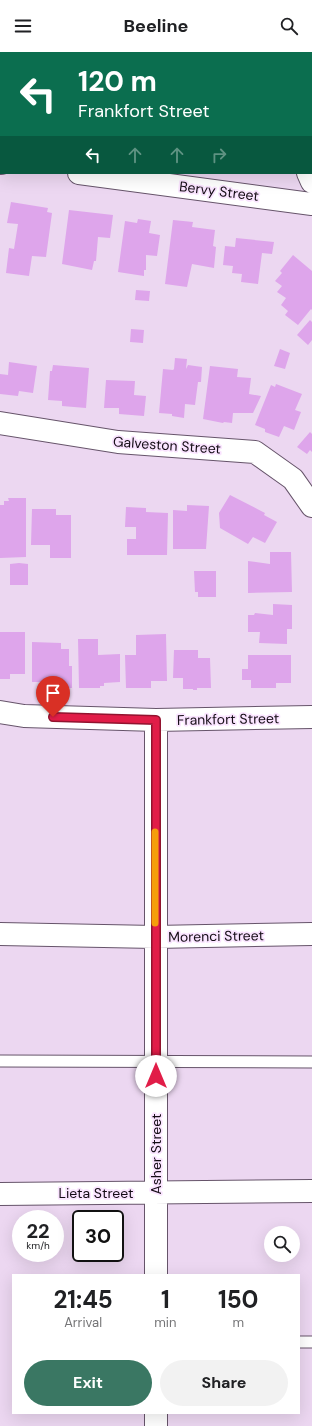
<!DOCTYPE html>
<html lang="en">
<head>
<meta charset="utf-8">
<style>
  body { margin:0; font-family:"DM Sans",sans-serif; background:#f2f2f2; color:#202124; height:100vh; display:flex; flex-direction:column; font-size:15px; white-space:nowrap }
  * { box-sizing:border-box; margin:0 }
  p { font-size:13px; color:#757577 }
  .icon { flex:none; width:22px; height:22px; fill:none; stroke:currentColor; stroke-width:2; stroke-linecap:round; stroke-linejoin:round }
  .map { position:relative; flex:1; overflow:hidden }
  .side { position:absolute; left:12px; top:1222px; width:288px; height:140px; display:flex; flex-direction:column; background:#fff; border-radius:0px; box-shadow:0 4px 16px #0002 }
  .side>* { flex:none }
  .guide { position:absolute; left:0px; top:0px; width:312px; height:122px; box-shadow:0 4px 16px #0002; background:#0b6e4f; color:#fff; overflow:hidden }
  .buttons { position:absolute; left:264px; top:1174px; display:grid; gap:8px }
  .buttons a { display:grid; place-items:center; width:36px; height:36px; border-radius:50%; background:#fff; box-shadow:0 4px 16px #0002; font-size:20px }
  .speed { position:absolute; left:12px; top:1158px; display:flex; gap:8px; font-size:20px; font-weight:700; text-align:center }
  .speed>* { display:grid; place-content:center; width:52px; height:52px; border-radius:50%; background:#fff; box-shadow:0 4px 16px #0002; line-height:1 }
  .speed small { font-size:10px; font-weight:400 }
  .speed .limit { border:2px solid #111; border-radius:6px; background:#fff; color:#111 }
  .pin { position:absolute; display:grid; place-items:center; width:34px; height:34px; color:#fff; margin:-41px -17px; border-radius:50% 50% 50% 0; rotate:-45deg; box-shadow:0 0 4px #0007 }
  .pin .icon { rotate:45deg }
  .me { position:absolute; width:44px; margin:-22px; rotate:0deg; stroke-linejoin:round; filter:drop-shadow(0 0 3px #0008) }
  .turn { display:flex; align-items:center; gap:14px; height:84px; padding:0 12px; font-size:18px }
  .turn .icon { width:52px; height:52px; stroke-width:2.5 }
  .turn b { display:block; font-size:28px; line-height:34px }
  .lanes { display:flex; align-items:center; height:38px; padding:0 12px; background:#0003; justify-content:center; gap:20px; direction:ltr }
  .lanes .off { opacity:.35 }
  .eta { display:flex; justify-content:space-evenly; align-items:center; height:68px; text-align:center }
  .eta b { font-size:24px; font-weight:700; line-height:28px }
  .button { display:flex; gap:8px; margin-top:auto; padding:8px 12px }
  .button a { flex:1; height:46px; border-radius:24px; background:#3a7763; color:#fff; font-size:16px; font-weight:700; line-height:46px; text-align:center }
  .button a+a { background:#f2f2f2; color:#202124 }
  header { display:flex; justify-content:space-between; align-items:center; height:52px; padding:0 12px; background:#fff; font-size:18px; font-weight:700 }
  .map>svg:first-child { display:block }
  .building { fill:#dea5eb }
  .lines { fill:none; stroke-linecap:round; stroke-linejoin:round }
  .lane-casing { stroke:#66546a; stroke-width:13 }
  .street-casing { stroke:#66546a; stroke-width:24 }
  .lane { stroke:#fff; stroke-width:11 }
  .street { stroke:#fff; stroke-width:22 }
  .route-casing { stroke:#92132f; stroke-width:10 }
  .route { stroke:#e11d48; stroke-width:7 }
  .slow { stroke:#f59e0b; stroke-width:7 }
  .labels { text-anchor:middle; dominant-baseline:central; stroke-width:3.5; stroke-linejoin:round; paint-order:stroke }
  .street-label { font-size:14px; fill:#140c15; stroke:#fae4ff }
</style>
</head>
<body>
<header><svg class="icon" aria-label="menu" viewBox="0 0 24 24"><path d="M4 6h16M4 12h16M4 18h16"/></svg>Beeline<svg class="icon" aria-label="search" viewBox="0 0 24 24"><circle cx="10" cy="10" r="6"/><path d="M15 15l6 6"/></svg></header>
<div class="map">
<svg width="312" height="1374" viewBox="0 0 312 1374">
  <rect width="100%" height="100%" fill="#ecd7f1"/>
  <path class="building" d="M11 150 48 156 47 160 52 161 46 205 32 204 29 224 6 221 9 196 14 197 18 172 7 171Z
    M69 158 113 163 110 186 98 185 96 209H94L92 218 62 212Z
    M138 167 151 169 149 181 160 183 157 204 146 203V218H144V224L118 220 125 169 137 171Z
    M173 168 193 170 192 175 215 178 213 194 216 195 214 216 192 212 187 235 165 232Z
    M236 186 274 190 272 202 262 201 258 232 241 230 242 222 232 221 233 214 223 213 225 194 235 195Z
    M293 203 312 219V258L311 257 298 273 285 263 288 259 281 253 286 246 277 240 282 234 275 229 282 221 280 219Z
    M136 238 150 239 149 249 135 248Z
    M310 268 312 270V288L308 293 297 283Z
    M131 277 144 278 143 291 130 290Z
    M280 297 290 301 285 317 274 314Z
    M175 306 187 307 186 317 188 313 202 315 201 330H198L195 353 185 352 184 366 172 364V362L159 361 163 317 173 318 174 317Z
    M9 310 37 314 33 341 19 339 18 344 0 342V322L8 323Z
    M53 313 89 316 86 356 62 354V349L48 348 50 319H52Z
    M210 314 238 317 237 325 251 326 249 342 261 344 253 361H233L232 371 224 370 223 371 203 367Z
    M106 328 135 329 134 343 146 344 144 364 119 362V356H104Z
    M276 332 302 342 295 358 301 360 294 378 284 374 279 385 265 380V377L255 373 271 333 275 335Z
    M310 380 312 382V400L310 398 307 402 297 395Z
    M230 443 265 461 264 463 277 470 265 491 253 485 248 492 220 476 219 461Z
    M8 446H26V505L0 506V453H4V449H9Z
    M187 453 209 454 206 497H173V458L187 459Z
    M126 455 146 456V460L168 461 167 503H127V487H136V475H125Z
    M32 457H56V463H71V506H50V493H31Z
    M270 500H291L292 540 248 541V509L270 512Z
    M19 511 28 512V533H10V512Z
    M194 519H216V545H198V540H195Z
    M273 552 292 553V577H287V592L259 591 260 580H248V563H254L255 561 273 563Z
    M0 580H25V622H10V627H0Z
    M166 582 167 629H151V636H126L125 603H136V583Z
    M78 587H98V603L120 602V630L104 631V634H100V636H79Z
    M32 590 61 591V597H69V614H72V636L47 635V630H32Z
    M174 598H198V606H210L211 636H197V638H193V637H183V626H173Z
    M248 603H291V631H276V636H251V628H242V617H248Z"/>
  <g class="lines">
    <g class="lane-casing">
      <path id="lane" d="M0 1009 312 1010
        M299 1290H312"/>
    </g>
    <g class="street-casing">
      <path id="street" d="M254 0 255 1
        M0 111H1
        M79 121 312 152
        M308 121 312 130
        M0 371 118 390 255 400 293 427 312 454
        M0 660 24 664 156 668 312 665
        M156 668V1223
        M0 882 155 885 312 882
        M0 1142 312 1139
        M156 1374V1361"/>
    </g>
    <use href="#lane" class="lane"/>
    <use href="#street" class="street"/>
  </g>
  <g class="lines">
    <g class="route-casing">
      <path id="route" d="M53 665 156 668V1024"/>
    </g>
    <use href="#route" class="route"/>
    <path class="slow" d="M155 871V780"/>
  </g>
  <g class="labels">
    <g class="street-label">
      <text transform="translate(219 139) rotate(7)">Bervy Street</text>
      <text transform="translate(167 393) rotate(4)">Galveston Street</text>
      <text transform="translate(228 667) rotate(-1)">Frankfort Street</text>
      <text transform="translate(216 884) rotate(-1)">Morenci Street</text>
      <text transform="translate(156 1102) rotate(-90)">Asher Street</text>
      <text x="96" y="1141">Lieta Street</text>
    </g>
  </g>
</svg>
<div class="buttons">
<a><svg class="icon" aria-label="search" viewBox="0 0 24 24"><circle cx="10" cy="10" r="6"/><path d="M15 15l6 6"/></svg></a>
</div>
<div class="speed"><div>22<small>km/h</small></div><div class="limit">30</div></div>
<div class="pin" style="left:53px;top:665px;background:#d93025"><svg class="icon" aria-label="arrive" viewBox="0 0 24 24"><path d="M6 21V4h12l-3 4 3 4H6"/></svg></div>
<svg class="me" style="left:156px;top:1024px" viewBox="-20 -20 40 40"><circle r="19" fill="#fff"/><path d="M0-13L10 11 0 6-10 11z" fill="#e11d48"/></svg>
<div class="guide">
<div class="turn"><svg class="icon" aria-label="left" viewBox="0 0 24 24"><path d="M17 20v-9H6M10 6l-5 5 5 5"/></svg><div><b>120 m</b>Frankfort Street</div></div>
<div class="lanes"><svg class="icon" aria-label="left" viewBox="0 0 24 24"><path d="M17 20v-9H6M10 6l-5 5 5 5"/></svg><svg class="icon off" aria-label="ahead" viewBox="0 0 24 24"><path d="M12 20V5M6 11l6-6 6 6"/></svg><svg class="icon off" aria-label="ahead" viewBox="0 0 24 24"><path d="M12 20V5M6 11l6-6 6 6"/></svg><svg class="icon off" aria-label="right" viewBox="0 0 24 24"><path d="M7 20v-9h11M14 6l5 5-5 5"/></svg></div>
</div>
<section class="side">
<div class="eta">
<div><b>21:45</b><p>Arrival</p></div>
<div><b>1</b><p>min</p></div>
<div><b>150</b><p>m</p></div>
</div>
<div class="button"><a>Exit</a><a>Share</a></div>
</section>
</div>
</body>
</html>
